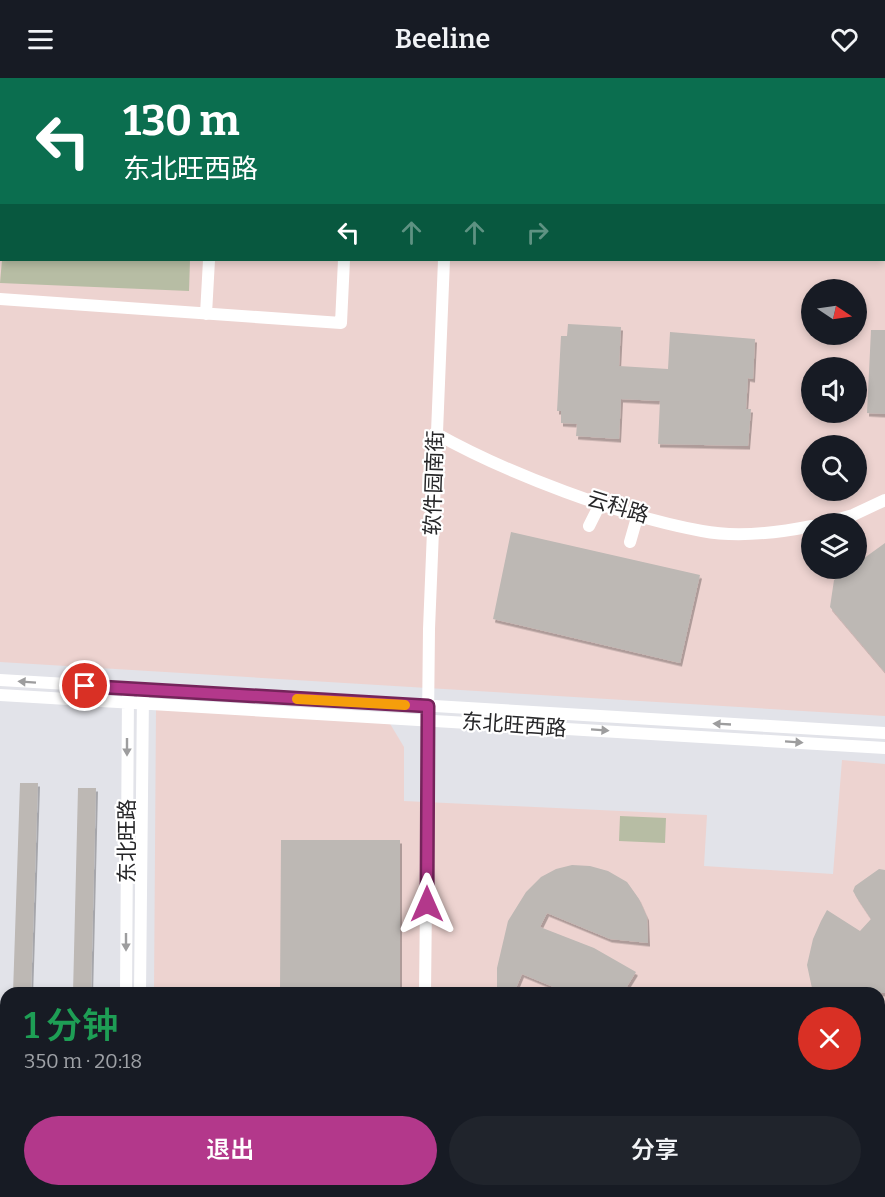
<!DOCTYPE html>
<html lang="zh">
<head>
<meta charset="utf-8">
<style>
  body { margin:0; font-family:Bitter,"Noto Sans SC",serif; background:#20242c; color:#f1f3f6; height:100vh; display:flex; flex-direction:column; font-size:22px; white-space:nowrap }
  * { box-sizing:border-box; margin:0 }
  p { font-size:20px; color:#9ea1a6 }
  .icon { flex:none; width:33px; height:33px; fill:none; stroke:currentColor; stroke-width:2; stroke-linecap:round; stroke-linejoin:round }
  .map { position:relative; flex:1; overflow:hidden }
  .panel { position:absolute; left:0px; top:909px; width:885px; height:210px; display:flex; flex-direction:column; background:#171b24; border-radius:18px 18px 0 0; box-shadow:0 3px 9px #0003 }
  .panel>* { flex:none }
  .top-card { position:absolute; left:0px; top:0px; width:885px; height:183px; box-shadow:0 3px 9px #0003; background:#0b6e4f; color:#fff; overflow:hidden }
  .needle { width:39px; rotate:103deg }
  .tools { position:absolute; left:801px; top:201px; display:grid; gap:12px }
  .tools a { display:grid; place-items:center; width:66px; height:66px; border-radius:50%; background:#171b24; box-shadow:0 3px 9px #0003; font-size:30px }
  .pin { position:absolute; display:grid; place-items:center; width:51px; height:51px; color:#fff; margin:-26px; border:3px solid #fff; border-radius:50%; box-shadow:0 2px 6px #0007 }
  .me { position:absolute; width:66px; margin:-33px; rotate:0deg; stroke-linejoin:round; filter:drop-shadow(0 0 4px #0008) }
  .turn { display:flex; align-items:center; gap:21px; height:126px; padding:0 24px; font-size:27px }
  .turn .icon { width:78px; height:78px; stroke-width:2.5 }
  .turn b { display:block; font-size:42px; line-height:51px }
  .lanes { display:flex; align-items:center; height:57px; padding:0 24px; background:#0003; justify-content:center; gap:30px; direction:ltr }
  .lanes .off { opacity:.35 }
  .round { display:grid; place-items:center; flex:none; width:63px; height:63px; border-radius:32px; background:#20242c }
  .headline { display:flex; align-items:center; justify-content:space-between; height:102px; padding:0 24px }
  h1 { font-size:36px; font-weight:600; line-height:45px; color:#1e9e55 }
  .cta { display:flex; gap:12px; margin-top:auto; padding:12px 24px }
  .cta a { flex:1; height:69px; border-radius:36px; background:#b3388b; color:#fff; font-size:24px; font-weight:600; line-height:69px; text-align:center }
  .cta a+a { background:#20242c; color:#f1f3f6 }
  header { display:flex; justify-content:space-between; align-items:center; height:78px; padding:0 24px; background:#171b24; font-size:27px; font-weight:600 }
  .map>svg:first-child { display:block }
  .commercial { fill:#edd3d0; fill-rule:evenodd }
  .green { fill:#b7bda4 }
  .building { fill:#bdb8b4; filter:url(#shadow) }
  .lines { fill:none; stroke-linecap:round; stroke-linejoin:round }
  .minor { stroke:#fff; stroke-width:12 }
  .oneway { fill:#9d9d9e }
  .route-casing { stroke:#74245a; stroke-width:15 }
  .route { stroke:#b3388b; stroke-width:10 }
  .slow { stroke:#f59e0b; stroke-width:10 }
  .labels { text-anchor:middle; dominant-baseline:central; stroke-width:4.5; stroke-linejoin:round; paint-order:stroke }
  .street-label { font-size:21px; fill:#262628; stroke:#fff }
</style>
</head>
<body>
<header><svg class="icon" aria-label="menu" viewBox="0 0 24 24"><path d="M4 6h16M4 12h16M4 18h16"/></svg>Beeline<svg class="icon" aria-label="heart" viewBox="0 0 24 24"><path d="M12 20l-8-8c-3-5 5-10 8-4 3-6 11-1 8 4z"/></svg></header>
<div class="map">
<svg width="885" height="1119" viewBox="0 0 885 1119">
  <defs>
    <filter id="shadow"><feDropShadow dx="2" dy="3.5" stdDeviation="0" flood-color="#0004"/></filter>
  </defs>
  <rect width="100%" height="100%" fill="#e2e3e9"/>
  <path class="commercial" d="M0 0H885V638L0 584ZM2 2H884V182H2ZM812 212H856V256H812ZM812 290H856V334H812ZM812 368H856V412H812ZM812 446H856V490H812Z
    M156 629 389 644 404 669V723L707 737 704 788 833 796 842 682 885 686V1119H153V1113H879V915H154Z"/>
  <path class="green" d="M2 182H190L189 213 0 205Z
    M620 738 666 740 665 765 619 763Z"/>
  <path class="building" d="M568 246 621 249 619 288 668 291 670 254 755 261 753 301 748 300 746 331H751L748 368 658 366 660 323 621 321 619 361 576 358 577 346 561 345V333H557L561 258H567Z
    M871 252H885V336L867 335Z
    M511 454 700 497 680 585 493 541Z
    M885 465V594L830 529 834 502 850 490H856V486Z
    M20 705H38L31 915H13Z
    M78 710H96L91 915H73Z
    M281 762H400V913H280Z
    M572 787 590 788 608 793 627 804 639 821 647 839 648 865 610 861 547 835 540 849 594 870 636 894 623 915H568L522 896 514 915H497V890L508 843 526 814 541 799 556 791Z
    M879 791 885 792V915H813L807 887 813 861 821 843 827 832 860 853 871 841 857 820 853 813 855 808Z"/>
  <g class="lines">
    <path class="minor" d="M455 0V2
      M220 2 221 0
      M350 2 351 0
      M884 25H885
      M0 221 341 245 344 182
      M206 236 209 182
      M435 355C508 396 620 438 702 453 738 460 777 455 812 448
      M821 446 853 437 885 422
      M589 448 601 424
      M630 464 638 436
      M0 602 885 655
      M0 617 885 670
      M126 915 128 617
      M140 915 143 616
      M425 915 429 551 444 182
      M125 1119V1113
      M138 1119V1113
      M420 1119V1113
      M875 1119 885 1113"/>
  </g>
  <defs><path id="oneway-solid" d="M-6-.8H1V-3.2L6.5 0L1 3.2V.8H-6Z" transform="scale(1.5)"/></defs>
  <g class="oneway">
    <use href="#oneway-solid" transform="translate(27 604) rotate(-176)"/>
    <use href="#oneway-solid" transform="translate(722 646) rotate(-177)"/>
    <use href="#oneway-solid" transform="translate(600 652) rotate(4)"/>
    <use href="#oneway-solid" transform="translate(794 664) rotate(4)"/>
    <use href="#oneway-solid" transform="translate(127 669) rotate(90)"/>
    <use href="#oneway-solid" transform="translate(126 864) rotate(90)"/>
  </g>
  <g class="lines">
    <g class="route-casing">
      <path id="route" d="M85 608 428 628 427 826"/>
    </g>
    <use href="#route" class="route"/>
    <path class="slow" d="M297 621 405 627"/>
  </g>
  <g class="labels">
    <g class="street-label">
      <text transform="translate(434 405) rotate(-88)">软件园南街</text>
      <text transform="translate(618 429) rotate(17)">云科路</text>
      <text transform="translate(514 647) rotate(4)">东北旺西路</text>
      <text transform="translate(127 763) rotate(-90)">东北旺路</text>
    </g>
  </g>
</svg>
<div class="tools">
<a><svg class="needle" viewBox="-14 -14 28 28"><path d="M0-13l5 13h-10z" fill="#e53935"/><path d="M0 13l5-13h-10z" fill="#9ea1a6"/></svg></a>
<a><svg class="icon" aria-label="sound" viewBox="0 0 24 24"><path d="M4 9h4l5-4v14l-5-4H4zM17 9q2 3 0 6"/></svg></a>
<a><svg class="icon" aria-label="search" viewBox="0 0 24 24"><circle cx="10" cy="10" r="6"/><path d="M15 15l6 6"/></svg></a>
<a><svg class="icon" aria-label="layers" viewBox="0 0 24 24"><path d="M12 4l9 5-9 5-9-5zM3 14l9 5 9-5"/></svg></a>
</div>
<div class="pin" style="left:85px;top:608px;background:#d93025"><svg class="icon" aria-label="arrive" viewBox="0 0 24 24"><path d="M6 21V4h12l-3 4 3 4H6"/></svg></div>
<svg class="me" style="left:427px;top:826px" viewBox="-20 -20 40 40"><path d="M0-17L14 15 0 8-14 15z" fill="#b3388b" stroke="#fff" stroke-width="4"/></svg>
<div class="top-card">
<div class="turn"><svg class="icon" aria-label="left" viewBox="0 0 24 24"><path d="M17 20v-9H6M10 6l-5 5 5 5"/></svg><div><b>130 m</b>东北旺西路</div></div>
<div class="lanes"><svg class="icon" aria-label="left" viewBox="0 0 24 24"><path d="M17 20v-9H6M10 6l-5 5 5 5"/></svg><svg class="icon off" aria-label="ahead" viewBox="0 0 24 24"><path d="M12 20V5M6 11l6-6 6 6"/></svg><svg class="icon off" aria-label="ahead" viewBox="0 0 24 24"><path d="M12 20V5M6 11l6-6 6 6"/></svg><svg class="icon off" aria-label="right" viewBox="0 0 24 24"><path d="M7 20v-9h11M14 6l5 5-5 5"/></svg></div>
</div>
<section class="panel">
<div class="headline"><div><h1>1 分钟</h1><p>350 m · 20:18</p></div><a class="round" style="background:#d93025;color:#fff"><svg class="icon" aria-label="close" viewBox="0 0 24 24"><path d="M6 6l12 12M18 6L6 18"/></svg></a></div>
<div class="cta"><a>退出</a><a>分享</a></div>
</section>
</div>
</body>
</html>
